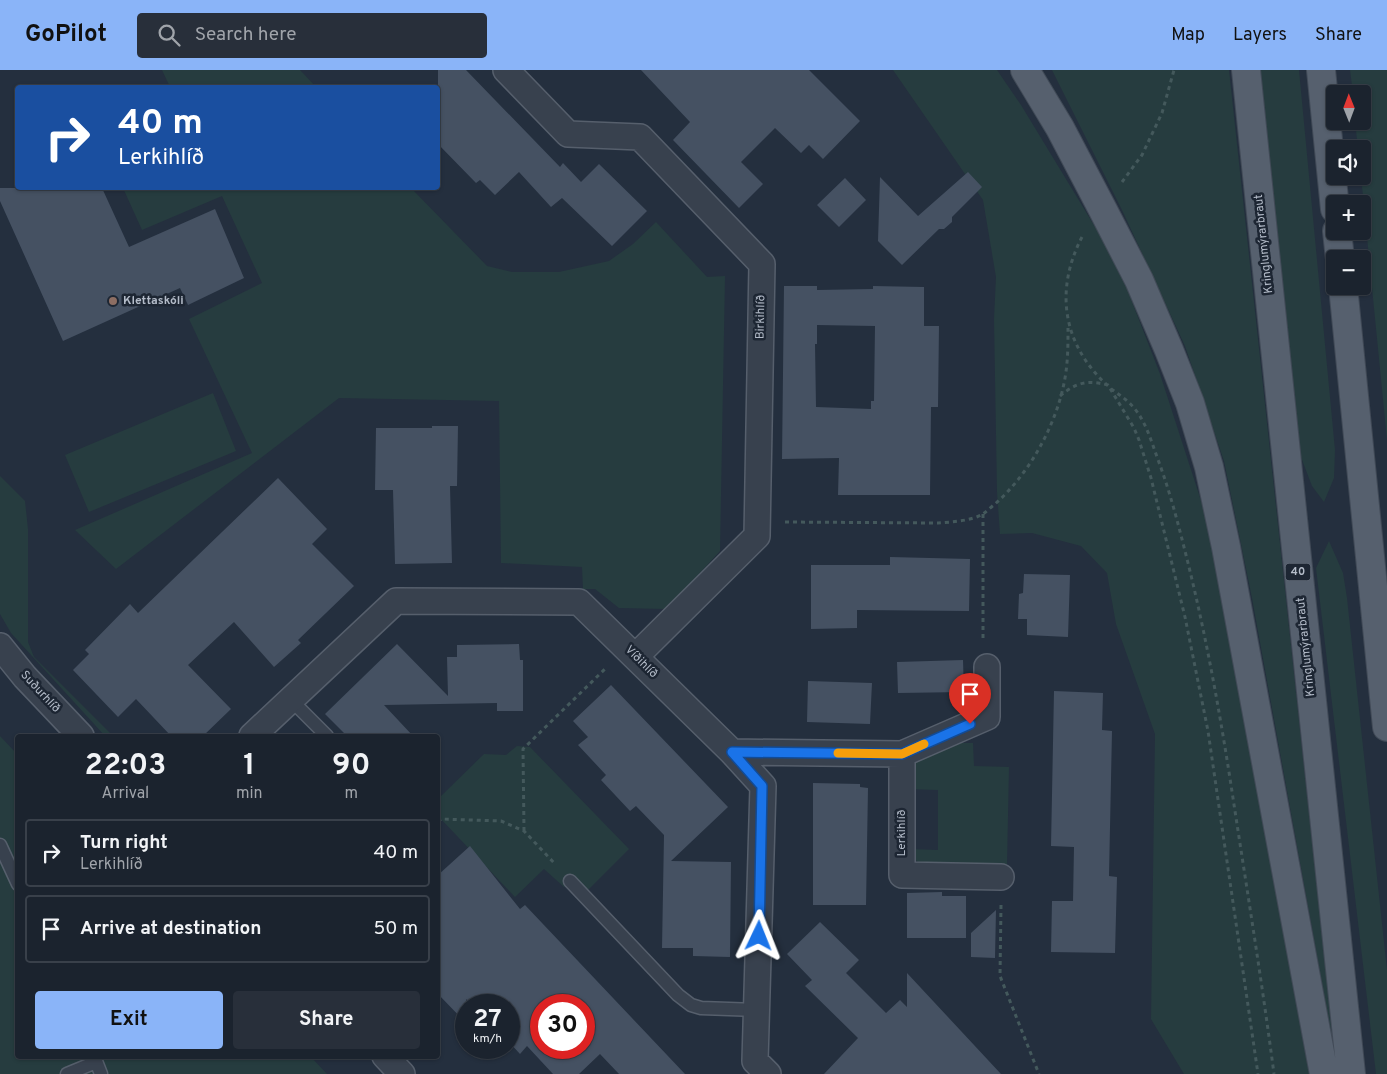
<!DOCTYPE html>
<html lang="en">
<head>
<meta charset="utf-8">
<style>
  body { margin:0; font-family:Overpass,sans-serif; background:#282f3a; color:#f1f3f6; height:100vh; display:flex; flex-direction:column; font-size:19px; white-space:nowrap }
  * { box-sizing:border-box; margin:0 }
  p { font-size:16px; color:#a0a4aa }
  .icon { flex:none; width:28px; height:28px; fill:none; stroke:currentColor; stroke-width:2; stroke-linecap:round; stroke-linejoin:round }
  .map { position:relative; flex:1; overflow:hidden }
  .panel { position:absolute; left:15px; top:664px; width:425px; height:325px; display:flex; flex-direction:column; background:#1b232e; border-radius:5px; box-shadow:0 1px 4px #0004,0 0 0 1px #39404a }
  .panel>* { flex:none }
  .banner { position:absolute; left:15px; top:15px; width:425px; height:105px; border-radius:5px; box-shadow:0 1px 4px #0004,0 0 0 1px #39404a; background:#1a4fa0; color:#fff; overflow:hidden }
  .needle { width:32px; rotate:359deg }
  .tools { position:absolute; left:1326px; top:15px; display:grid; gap:10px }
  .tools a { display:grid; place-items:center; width:45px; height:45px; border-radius:5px; background:#1b232e; box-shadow:0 1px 4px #0004,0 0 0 1px #39404a; font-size:25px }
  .speed { position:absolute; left:455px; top:924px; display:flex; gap:10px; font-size:25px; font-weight:700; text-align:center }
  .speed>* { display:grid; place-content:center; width:65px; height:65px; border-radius:50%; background:#1b232e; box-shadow:0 1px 4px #0004,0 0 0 1px #39404a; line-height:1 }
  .speed small { font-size:12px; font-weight:400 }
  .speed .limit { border:8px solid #d22; background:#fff; color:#111 }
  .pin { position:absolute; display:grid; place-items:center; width:42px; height:42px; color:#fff; margin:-51px -21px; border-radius:50% 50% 50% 0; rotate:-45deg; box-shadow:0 0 5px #0007 }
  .pin .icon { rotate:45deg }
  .me { position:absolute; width:55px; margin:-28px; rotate:2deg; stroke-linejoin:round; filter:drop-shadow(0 0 4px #0008) }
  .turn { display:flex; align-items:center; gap:18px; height:105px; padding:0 20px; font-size:22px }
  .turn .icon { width:65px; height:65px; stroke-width:2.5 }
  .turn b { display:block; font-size:35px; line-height:42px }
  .eta { display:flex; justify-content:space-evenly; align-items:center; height:85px; text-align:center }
  .eta b { font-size:30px; font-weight:700; line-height:35px }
  .primary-button { display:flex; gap:10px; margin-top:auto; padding:10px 20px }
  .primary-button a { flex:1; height:58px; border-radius:5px; background:#8ab4f8; color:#111; font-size:20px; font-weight:700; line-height:58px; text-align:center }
  .primary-button a+a { background:#282f3a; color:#f1f3f6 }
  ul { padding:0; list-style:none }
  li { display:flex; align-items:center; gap:15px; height:68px; margin:0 10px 8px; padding:0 10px; border:2px solid #39404a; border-radius:5px }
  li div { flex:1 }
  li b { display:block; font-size:19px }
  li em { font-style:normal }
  header { display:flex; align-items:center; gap:30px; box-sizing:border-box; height:70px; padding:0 25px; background:#8ab4f8; color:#111 }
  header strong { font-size:24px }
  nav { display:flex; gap:28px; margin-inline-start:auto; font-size:18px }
  .search { width:350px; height:45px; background:#282f3a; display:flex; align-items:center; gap:12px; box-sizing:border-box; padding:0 18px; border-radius:5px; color:#a0a4aa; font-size:19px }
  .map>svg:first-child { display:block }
  .green { fill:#263c3f }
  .building { fill:#455162; fill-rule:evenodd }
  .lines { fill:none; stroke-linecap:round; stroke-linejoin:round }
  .service-casing { stroke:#565f6c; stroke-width:15 }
  .minor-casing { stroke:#565f6c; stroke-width:28 }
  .primary-casing { stroke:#414a57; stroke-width:30 }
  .path { stroke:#44595c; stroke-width:3; stroke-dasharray:4 4; stroke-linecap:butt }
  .service { stroke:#38414e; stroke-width:12 }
  .minor { stroke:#38414e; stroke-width:25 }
  .primary { stroke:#56606e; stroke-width:28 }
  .route-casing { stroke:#114b97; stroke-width:12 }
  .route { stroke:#1a73e8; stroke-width:9 }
  .slow { stroke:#f59e0b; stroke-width:9 }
  .education-dot { fill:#8d6e63; stroke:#1d2633; stroke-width:2 }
  .labels { text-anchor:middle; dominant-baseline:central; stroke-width:5; stroke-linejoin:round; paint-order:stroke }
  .shield { fill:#1d2633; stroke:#878f9c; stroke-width:1 }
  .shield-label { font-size:11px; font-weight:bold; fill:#b4bcc9 }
  .street-label { font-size:12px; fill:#b4bcc9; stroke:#1d2633 }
  .poi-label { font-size:12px; font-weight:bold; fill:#b4bcc9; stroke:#1d2633; text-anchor:start }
</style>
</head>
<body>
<header>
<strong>GoPilot</strong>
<div class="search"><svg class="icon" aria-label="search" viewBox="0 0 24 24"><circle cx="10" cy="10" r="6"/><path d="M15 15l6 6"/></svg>Search here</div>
<nav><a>Map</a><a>Layers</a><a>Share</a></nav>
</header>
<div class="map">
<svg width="1387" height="1004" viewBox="0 0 1387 1004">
  <rect width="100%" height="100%" fill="#242f3e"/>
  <path class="green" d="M162 0H300L316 17H170Z
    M893 0H997L1021 35 1117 193 1160 304 1206 446 1250 666 1309 1004H1184L1151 949 1155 664 1116 554 1107 503 1081 476 1032 463 1000 464 997 422 994 249 996 207 983 130Z
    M1052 0H1229L1335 985 1252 528 1224 391 1185 276 1122 140Z
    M1257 0H1299L1335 380 1334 408 1324 432 1312 416 1299 382Z
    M1350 0H1387V370L1361 106H1362V79H1358L1355 51H1362V24H1353Z
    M123 118H411L487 196 512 202H559L609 191 633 174 656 152 707 207 725 206 720 481 667 539 619 538 595 519H583L582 497 501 493 499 331 339 328 116 499 75 460 252 383 189 249 262 213 222 126 142 160Z
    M213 323 236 381 89 442 65 385Z
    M0 406 25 431 28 459V572L34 587 113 666H105L11 563 0 544Z
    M1329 471 1343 503 1347 528 1387 900V1004H1376L1316 498Z
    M0 666 17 684 18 986H310L327 1004H0Z
    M956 673H973L974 696 1009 697 1007 795 919 793 910 785V779L938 780V720L908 719V696Z
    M517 676 530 677 629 779 588 820 575 808 564 817 544 799 515 827 438 746V729L484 684 506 685Z"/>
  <path class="building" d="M438 0H466L560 97 563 93 581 112 599 94 647 141 612 176 562 128 551 137 519 102 495 125 480 110 476 113 438 74Z
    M641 0H809L860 51 823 89 809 75 801 83 775 58 741 92 763 114 739 138 673 70 690 52Z
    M968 102 982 117 952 147V152L944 159H939L902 195 878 171 880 107 918 146Z
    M845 108 866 130 839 157 817 135Z
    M0 118H102L129 177 215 139 244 208 188 235 180 218 63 271 0 131Z
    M784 216H817V220L873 219V216L924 217V256H939L938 337H931L930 425H838L839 388 782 389ZM817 255 875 256 874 331H871V339L816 337 815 274H817Z
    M432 356H458L457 416H450L452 493 395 494 393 420H375L376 358H432Z
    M278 408 327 459 312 474 354 516 298 570 301 573 274 597 234 552 188 595 231 639 203 666H171L136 629 118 647 73 600 89 584 85 580 130 534 138 543Z
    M890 487 970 489 969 541 857 540V558L811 559V495H890Z
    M1024 504 1070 505 1068 567 1027 565V549H1018L1019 524 1023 523Z
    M397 574 448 626 447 587H457V575L519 574 520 590H523V641H497V633L384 635 413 666H347L325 644Z
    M963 590 964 622 898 623 897 592Z
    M808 611 872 613 870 654 807 652Z
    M611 615 728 737 671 791 731 792 730 887 693 886V878H662L664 765 636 736 630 741 601 710 606 705 578 675 588 667 573 651Z
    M1054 621 1103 623 1102 660 1112 661 1109 806 1117 807 1115 883 1051 882 1052 831H1073L1074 777 1051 776Z
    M813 713 860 714V717L868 718 866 835H813Z
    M470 776 520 839 525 835 685 1004H619L600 984 579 1004H553L527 976 520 984 509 972V935H472L466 929V953L438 924V805ZM541 935H584V978H541Z
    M942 822V826H966V868H907V823Z
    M996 840 995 888 971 887V863Z
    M820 852 859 890 846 903 886 943 900 930 907 937V903L1001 1004H824L858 968 805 916 812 910 787 884Z"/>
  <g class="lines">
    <g class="service-casing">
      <path id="service" d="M291 630 327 666
        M0 775 18 814
        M570 811 678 925 691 935 701 938 757 940
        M94 986 101 1004
        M67 1004 96 992"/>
    </g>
    <g class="minor-casing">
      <path id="minor" d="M506 0 568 64 640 67 762 194 757 466 635 587
        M0 576 25 607 81 666
        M252 666 396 531 579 532 732 682 763 716 755 991 768 1004
        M732 682 902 684V805L1001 807
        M902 684 987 647V597
        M385 986 402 1004"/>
    </g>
    <g class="primary-casing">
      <path id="primary" d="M1025 0 1060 58 1104 142 1139 210 1169 280 1190 333 1209 397 1226 477 1324 1004
        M1246 0 1351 1004
        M1321 0 1335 139
        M1337 161 1340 189
        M1343 216 1387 657"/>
    </g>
    <path class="path" d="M1122 112 1142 85 1162 43 1174 0
      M1082 167C1054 221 1063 275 1108 316 1117 324 1127 329 1135 339 1146 353 1151 370 1157 387 1170 421 1179 457 1188 493 1207 570 1221 649 1233 728 1247 820 1262 912 1274 1004
      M1060 326C1077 312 1087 310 1108 315L1134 358 1139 370 1151 408 1185 547 1208 661 1258 1004
      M983 444V569
      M785 452 938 453C952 452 971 451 983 444 987 441 991 437 995 434 1030 403 1057 354 1065 308 1068 291 1068 275 1068 258
      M438 752 441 749 501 751 524 761 556 795
      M524 761 523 679 606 598
      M1001 835 1000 906 1039 1004"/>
    <use href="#service" class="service"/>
    <use href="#minor" class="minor"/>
    <use href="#primary" class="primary"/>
  </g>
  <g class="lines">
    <g class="route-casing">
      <path id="route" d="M759 866 762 716 732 682 902 684 970 654"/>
    </g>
    <use href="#route" class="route"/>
    <path class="slow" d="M838 683 902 684 924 674"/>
  </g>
  <circle class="education-dot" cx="113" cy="231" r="5"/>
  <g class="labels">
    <rect class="shield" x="1285.5" y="493.5" width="25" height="17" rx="4"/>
    <g class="shield-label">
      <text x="1298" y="502">40</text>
    </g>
    <g class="street-label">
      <text transform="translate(1264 174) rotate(-96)">Kringlumýrarbraut</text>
      <text transform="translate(761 247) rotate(-89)">Birkihlíð</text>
      <text transform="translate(1306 577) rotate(-96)">Kringlumýrarbraut</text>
      <text transform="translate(641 592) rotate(45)">Víðihlíð</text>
      <text transform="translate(40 622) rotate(47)">Suðurhlíð</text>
      <text transform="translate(902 763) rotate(-90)">Lerkihlíð</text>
    </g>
    <g class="poi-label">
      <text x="123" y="231">Klettaskóli</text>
    </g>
  </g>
</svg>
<div class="tools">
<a><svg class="needle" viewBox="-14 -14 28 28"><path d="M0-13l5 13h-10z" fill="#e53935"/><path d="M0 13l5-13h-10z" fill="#a0a4aa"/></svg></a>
<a><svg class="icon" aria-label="sound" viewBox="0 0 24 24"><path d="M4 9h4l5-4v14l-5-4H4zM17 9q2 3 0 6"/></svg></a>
<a>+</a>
<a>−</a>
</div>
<div class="speed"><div>27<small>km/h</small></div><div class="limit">30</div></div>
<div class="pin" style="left:970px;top:654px;background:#d93025"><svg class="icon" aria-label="arrive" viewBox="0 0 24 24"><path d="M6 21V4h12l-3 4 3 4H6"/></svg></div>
<svg class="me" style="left:759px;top:866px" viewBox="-20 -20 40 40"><path d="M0-17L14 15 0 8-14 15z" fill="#1a73e8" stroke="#fff" stroke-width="4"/></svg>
<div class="banner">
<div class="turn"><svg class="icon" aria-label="right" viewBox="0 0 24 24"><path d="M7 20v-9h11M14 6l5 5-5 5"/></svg><div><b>40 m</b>Lerkihlíð</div></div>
</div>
<section class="panel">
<div class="eta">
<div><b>22:03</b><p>Arrival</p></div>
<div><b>1</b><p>min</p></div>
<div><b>90</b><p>m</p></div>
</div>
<ul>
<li><svg class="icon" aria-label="right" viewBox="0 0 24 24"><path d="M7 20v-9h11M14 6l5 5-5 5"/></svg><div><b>Turn right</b><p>Lerkihlíð</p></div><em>40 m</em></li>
<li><svg class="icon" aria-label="arrive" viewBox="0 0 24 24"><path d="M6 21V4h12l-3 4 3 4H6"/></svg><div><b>Arrive at destination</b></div><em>50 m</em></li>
</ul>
<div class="primary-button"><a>Exit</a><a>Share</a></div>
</section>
</div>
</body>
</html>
